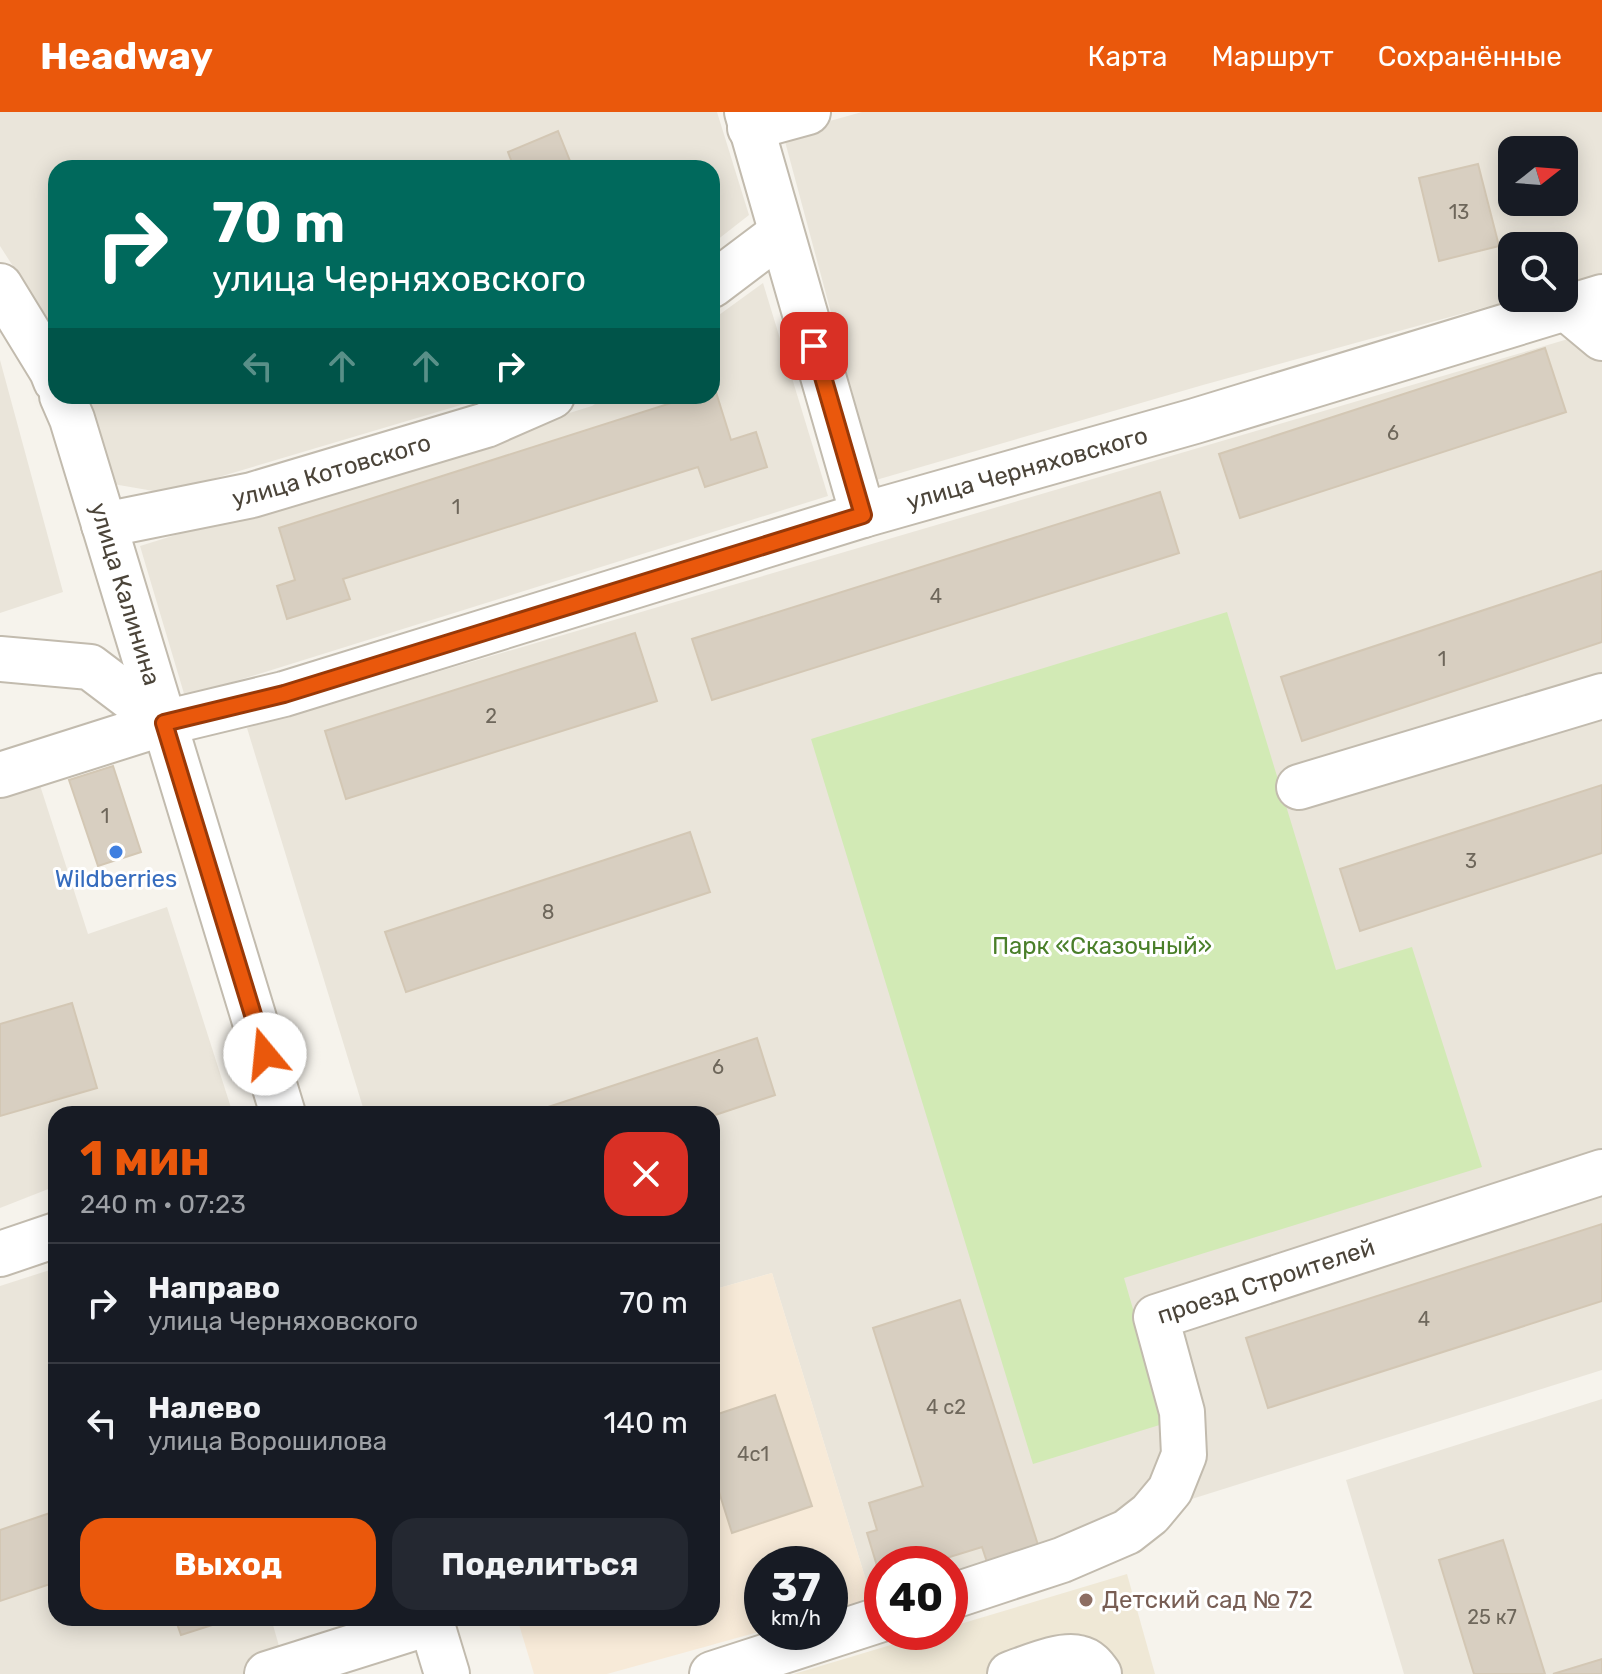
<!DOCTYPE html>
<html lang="ru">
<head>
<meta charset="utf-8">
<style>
  body { margin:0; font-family:Rubik,sans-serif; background:#242831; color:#f1f3f6; height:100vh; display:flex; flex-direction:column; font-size:30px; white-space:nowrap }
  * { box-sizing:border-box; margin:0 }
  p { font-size:26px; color:#9ea1a6 }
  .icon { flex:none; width:44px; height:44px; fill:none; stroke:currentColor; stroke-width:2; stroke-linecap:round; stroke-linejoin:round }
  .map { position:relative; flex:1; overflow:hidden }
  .details { position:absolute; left:48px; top:994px; width:672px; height:520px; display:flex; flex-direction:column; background:#171b24; border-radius:24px; box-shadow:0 4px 20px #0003 }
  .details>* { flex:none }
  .hud { position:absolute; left:48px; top:48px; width:672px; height:244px; border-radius:24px; box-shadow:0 4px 20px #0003; background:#00695c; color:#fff; overflow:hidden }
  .needle { width:52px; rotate:73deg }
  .controls { position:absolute; left:1498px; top:24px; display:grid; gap:16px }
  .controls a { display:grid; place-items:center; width:80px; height:80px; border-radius:16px; background:#171b24; box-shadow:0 4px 20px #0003; font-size:40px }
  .speed { position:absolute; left:744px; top:1434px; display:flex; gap:16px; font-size:40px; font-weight:700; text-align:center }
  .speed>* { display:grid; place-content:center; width:104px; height:104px; border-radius:50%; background:#171b24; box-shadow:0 4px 20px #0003; line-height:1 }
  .speed small { font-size:20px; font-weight:400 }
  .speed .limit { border:12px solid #d22; background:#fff; color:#111 }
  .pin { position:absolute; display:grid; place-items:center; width:68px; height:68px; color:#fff; margin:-34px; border-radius:16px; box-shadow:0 4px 12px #0006 }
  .me { position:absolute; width:88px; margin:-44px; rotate:343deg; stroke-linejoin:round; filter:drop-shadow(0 0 6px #0008) }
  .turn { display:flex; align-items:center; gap:28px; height:168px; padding:0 32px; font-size:36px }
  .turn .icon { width:104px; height:104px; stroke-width:2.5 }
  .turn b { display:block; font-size:56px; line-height:68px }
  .lanes { display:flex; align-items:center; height:76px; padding:0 32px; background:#0003; justify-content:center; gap:40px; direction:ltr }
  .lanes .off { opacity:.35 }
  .round { display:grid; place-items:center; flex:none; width:84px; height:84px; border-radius:24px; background:#242831 }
  .summary { display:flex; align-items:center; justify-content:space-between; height:136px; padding:0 32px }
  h1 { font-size:48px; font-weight:700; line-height:60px; color:#ea580c }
  .button { display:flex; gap:16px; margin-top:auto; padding:16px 32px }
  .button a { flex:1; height:92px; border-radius:24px; background:#ea580c; color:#fff; font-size:32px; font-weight:700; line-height:92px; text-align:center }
  .button a+a { background:#242831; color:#f1f3f6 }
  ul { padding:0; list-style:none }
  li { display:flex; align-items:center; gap:24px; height:120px; padding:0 32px; border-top:2px solid #363941 }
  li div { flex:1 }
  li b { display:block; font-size:30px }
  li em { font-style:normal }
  header { display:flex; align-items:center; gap:48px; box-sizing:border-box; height:112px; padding:0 40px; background:#ea580c; color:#fff }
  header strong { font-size:38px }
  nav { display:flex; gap:44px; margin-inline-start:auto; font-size:28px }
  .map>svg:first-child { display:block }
  .residential { fill:#eae5da; fill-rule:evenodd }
  .commercial { fill:#f7ead8 }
  .education { fill:#efe8d6 }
  .green { fill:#d2eab5 }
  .building { fill:#d8cfc1; stroke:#d3c7b4; stroke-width:2 }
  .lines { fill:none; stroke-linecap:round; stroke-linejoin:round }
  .minor-casing { stroke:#c2bbae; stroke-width:48 }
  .minor { stroke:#fff; stroke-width:44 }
  .route-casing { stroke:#983908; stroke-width:20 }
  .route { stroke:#ea580c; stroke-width:14 }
  .shop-dot { fill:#3f7fe0; stroke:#fff; stroke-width:3 }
  .education-dot { fill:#8d6e63; stroke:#fff; stroke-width:3 }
  .labels { text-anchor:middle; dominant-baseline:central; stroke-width:6; stroke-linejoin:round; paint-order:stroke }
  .number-label { font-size:20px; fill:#6e675b }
  .street-label { font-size:24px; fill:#4b4439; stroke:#fff }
  .shop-label { font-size:24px; fill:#366cbe; stroke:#fff }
  .park-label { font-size:24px; fill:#4a7f2a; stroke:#fff }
  .education-label { font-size:24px; fill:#785e54; stroke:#fff; text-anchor:start }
</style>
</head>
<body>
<header>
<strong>Headway</strong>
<nav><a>Карта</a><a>Маршрут</a><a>Сохранённые</a></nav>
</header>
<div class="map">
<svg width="1602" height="1562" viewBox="0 0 1602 1562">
  <rect width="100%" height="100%" fill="#f6f3ec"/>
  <path class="residential" d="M0 0H717L749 103 712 132V56H56V221L0 134Z
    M862 0H1602V163L1564 174V134H1512V186H1519L1203 273 876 368 783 22ZM1512 38H1564V90H1512Z
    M763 171 828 384 185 585 140 434 592 294 607 284H712V208Z
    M1602 217V1258L950 1463V1452H882V1485L872 1488 772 1161 712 1178V1002H365L247 616Z
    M0 248 63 480 0 501Z
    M84 284H491L165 381 113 372Z
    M37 664 88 822 167 795 233 1002H56V1074L0 1096V676Z
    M56 1156V1506H271L287 1562H0V1174Z
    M1602 1287V1562H1404L1346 1368Z"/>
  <path class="commercial" d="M772 1161 872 1488 830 1499V1452H762V1519L607 1562H534L517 1506H712V1178Z"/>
  <path class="education" d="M1127 1462 1155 1562H794L934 1520H950V1515Z"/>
  <path class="green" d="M1227 500 1336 858 1412 835 1482 1055 1124 1166 1166 1311 1033 1352 811 627Z"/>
  <path class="building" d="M558 19 570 49 558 54 559 56H514L508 40Z
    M1478 52 1499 134 1439 149 1419 66Z
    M1545 236 1566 300 1240 406 1219 342Z
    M715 277 731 328 756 320 767 355 705 375 698 355 343 467 350 487 287 507 277 474 295 468 279 416 693 284H712V278Z
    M1160 380 1179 441 712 588 692 527Z
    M1602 459V530L1302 629 1281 565Z
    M635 521 657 589 346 687 325 619Z
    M113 654 141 740 98 754 69 668Z
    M1602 673V741L1360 819 1340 757Z
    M690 720 710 780 406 880 385 820Z
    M72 891 97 976 0 1004V912Z
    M757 926 775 983 712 1004V1002H527Z
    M1602 1112V1189L1268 1296 1246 1226Z
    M960 1188 1038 1433 987 1450 982 1435 927 1452H882L881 1467 867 1421 877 1418 869 1391 923 1374 873 1216Z
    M775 1283 812 1394 732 1421 719 1380 712 1382V1304Z
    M56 1399V1470L0 1489V1418Z
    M1503 1428 1545 1562H1474L1439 1448Z
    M175 1506H234L181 1523Z
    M1602 1547V1562H1553Z"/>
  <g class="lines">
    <g class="minor-casing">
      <g id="minor">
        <path d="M747 0 863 403"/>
        <path d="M750 16 808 0"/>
        <path d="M712 173 781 121"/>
        <path d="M0 174 52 259 56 269"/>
        <path d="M1566 196 1602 226"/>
        <path id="s1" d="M62 284 72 307 283 1002"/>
        <path id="s2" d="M104 413 252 383 486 313 552 284"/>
        <path d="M0 547 90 555 164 611"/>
        <path id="s3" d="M0 663 164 611 284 582 863 403 1195 309 1602 185"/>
        <path d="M1299 675 1602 584"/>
        <path d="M0 1142 56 1123"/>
        <path id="s4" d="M950 1485 1062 1448 1127 1420 1150 1402 1170 1378 1184 1343 1182 1300 1156 1205 1602 1060"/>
        <path d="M430 1506 447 1562"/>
        <path d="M267 1562 432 1510"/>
        <path d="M712 1562 882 1507"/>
        <path d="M1010 1562C1028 1556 1061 1541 1079 1546 1089 1548 1094 1555 1099 1562"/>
      </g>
    </g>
    <use href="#minor" class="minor"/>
  </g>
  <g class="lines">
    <g class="route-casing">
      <path id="route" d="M265 942 164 611 284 582 863 403 814 234"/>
    </g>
    <use href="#route" class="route"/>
  </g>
  <circle class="shop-dot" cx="116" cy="740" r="8"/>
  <circle class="education-dot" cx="1086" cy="1488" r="8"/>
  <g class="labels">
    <g class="number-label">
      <text x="1459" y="100">13</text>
      <text x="1393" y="321">6</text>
      <text x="456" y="395">1</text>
      <text x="936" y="484">4</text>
      <text x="1442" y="547">1</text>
      <text x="491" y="604">2</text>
      <text x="105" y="704">1</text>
      <text x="1471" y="749">3</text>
      <text x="548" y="800">8</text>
      <text x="718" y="955">6</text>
      <text x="1424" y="1207">4</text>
      <text x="946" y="1295">4 с2</text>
      <text x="753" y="1342">4с1</text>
      <text x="1492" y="1505">25 к7</text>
    </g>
    <g class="street-label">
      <text stroke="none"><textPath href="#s3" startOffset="1072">улица Черняховского</textPath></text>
      <text stroke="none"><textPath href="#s2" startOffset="234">улица Котовского</textPath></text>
      <text stroke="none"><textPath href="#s1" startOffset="208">улица Калинина</textPath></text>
      <text stroke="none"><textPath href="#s4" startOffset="544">проезд Строителей</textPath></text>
    </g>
    <g class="shop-label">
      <text x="116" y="767">Wildberries</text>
    </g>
    <g class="park-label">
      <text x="1102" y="834">Парк «Сказочный»</text>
    </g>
    <g class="education-label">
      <text x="1102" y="1488">Детский сад № 72</text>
    </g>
  </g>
</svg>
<div class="controls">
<a><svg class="needle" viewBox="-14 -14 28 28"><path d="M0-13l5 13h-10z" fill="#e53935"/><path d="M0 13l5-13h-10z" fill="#9ea1a6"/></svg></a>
<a><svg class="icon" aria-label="search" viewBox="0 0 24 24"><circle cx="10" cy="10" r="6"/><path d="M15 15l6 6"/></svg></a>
</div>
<div class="speed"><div>37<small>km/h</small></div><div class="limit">40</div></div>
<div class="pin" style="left:814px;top:234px;background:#d93025"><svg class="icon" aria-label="arrive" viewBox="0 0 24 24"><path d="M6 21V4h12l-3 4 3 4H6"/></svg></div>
<svg class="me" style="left:265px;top:942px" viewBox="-20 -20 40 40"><circle r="19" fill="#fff"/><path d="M0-13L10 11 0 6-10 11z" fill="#ea580c"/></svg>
<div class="hud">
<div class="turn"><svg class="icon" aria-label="right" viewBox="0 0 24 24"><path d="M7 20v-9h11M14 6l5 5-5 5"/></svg><div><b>70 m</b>улица Черняховского</div></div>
<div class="lanes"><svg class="icon off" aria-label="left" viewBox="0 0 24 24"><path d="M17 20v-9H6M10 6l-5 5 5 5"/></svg><svg class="icon off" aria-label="ahead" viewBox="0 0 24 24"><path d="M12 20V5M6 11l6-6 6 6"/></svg><svg class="icon off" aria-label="ahead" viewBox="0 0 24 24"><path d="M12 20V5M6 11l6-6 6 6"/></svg><svg class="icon" aria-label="right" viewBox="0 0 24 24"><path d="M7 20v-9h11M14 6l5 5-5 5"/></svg></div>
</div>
<section class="details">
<div class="summary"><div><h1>1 мин</h1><p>240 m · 07:23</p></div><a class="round" style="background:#d93025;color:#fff"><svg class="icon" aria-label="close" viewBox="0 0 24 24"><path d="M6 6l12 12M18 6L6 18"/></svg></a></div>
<ul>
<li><svg class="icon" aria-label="right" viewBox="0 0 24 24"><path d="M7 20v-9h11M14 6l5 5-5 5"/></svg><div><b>Направо</b><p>улица Черняховского</p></div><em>70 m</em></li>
<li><svg class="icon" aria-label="left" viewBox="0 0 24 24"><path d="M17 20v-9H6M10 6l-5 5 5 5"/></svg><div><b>Налево</b><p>улица Ворошилова</p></div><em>140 m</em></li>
</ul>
<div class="button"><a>Выход</a><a>Поделиться</a></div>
</section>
</div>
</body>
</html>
